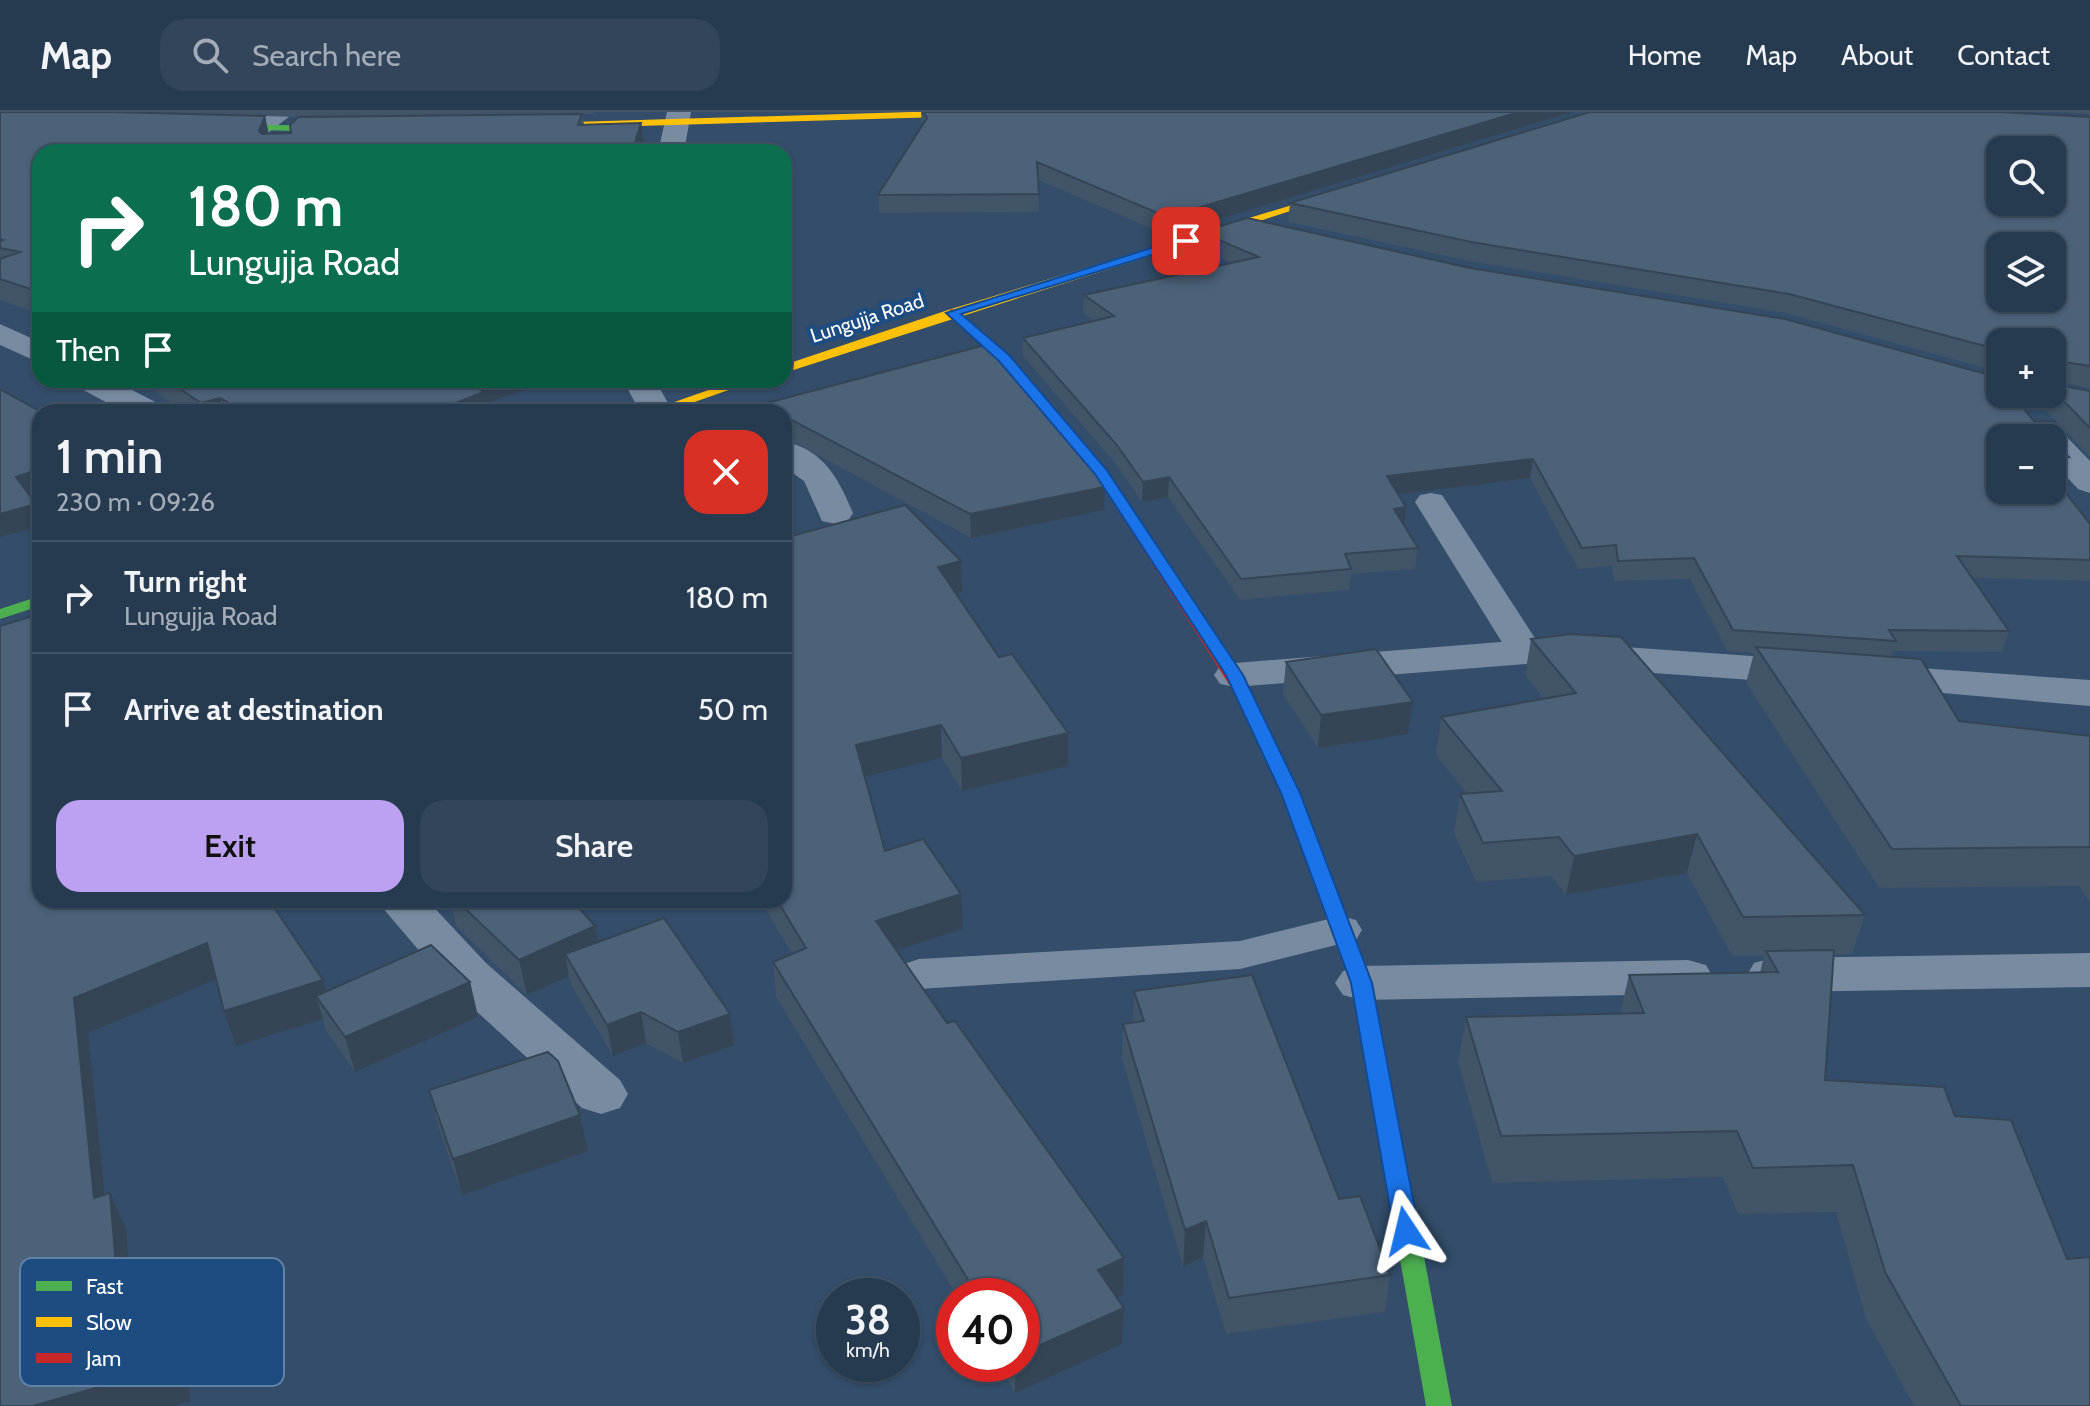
<!DOCTYPE html>
<html lang="en">
<head>
<meta charset="utf-8">
<style>
  body { margin:0; font-family:Cabin,sans-serif; background:#32455a; color:#f1f3f6; height:100vh; display:flex; flex-direction:column; font-size:30px; white-space:nowrap }
  * { box-sizing:border-box; margin:0 }
  p { font-size:26px; color:#a4adb7 }
  .icon { flex:none; width:44px; height:44px; fill:none; stroke:currentColor; stroke-width:2; stroke-linecap:round; stroke-linejoin:round }
  .map { position:relative; flex:1; overflow:hidden }
  .panel { position:absolute; left:32px; top:292px; width:760px; height:504px; display:flex; flex-direction:column; background:#263a50; border-radius:24px; box-shadow:0 2px 6px #0004,0 0 0 2px #425467 }
  .panel>* { flex:none }
  .banner { position:absolute; left:32px; top:32px; width:760px; height:244px; border-radius:24px; box-shadow:0 2px 6px #0004,0 0 0 2px #425467; background:#0b6e4f; color:#fff; overflow:hidden }
  .buttons { position:absolute; left:1986px; top:24px; display:grid; gap:16px }
  .buttons a { display:grid; place-items:center; width:80px; height:80px; border-radius:16px; background:#263a50; box-shadow:0 2px 6px #0004,0 0 0 2px #425467; font-size:40px }
  .speed { position:absolute; left:816px; top:1166px; display:flex; gap:16px; font-size:40px; font-weight:700; text-align:center }
  .speed>* { display:grid; place-content:center; width:104px; height:104px; border-radius:50%; background:#263a50; box-shadow:0 2px 6px #0004,0 0 0 2px #425467; line-height:1 }
  .speed small { font-size:20px; font-weight:400 }
  .speed .limit { border:12px solid #d22; background:#fff; color:#111 }
  .pin { position:absolute; display:grid; place-items:center; width:68px; height:68px; color:#fff; margin:-34px; border-radius:16px; box-shadow:0 4px 12px #0006 }
  .me { position:absolute; width:88px; margin:-44px; rotate:350deg; stroke-linejoin:round; filter:drop-shadow(0 0 6px #0008) }
  .turn { display:flex; align-items:center; gap:28px; height:168px; padding:0 24px; font-size:36px }
  .turn .icon { width:104px; height:104px; stroke-width:2.5 }
  .turn b { display:block; font-size:56px; line-height:68px }
  .then { display:flex; align-items:center; height:76px; padding:0 24px; background:#0003; gap:16px; font-size:30px }
  .round { display:grid; place-items:center; flex:none; width:84px; height:84px; border-radius:24px; background:#32455a }
  .headline { display:flex; align-items:center; justify-content:space-between; height:136px; padding:0 24px }
  h1 { font-size:48px; font-weight:600; line-height:60px }
  .primary-button { display:flex; gap:16px; margin-top:auto; padding:16px 24px }
  .primary-button a { flex:1; height:92px; border-radius:24px; background:#bca0f2; color:#111; font-size:32px; font-weight:600; line-height:92px; text-align:center }
  .primary-button a+a { background:#32455a; color:#f1f3f6 }
  ul { padding:0; list-style:none }
  li { display:flex; align-items:center; gap:24px; height:112px; padding:0 24px; border-top:2px solid #425467 }
  li div { flex:1 }
  li b { display:block; font-size:30px }
  li em { font-style:normal }
  header { display:flex; align-items:center; gap:48px; box-sizing:border-box; height:112px; padding:0 40px; background:#263a50; border-bottom:2px solid #425467 }
  header strong { font-size:38px }
  nav { display:flex; gap:44px; margin-inline-start:auto; font-size:28px }
  .search { width:560px; height:72px; background:#32455a; display:flex; align-items:center; gap:20px; box-sizing:border-box; padding:0 28px; border-radius:24px; color:#a4adb7; font-size:30px }
  .map>svg:first-child { display:block }
  .lines { fill:none; stroke-linecap:round; stroke-linejoin:round }
  .lane { fill:#788ba0; fill-rule:evenodd }
  .street { fill:#788ba0; fill-rule:evenodd }
  .fast { fill:#4caf50; fill-rule:evenodd }
  .slow { fill:#ffc107; fill-rule:evenodd }
  .jam { fill:#c62828; fill-rule:evenodd }
  .wall { fill:#415468; fill-rule:evenodd }
  .shaded-wall { fill:#354555 }
  .building { fill:#4c6279; stroke:#354555; stroke-width:2; fill-rule:evenodd }
  .route { fill:#1a73e8; stroke:#114b97; stroke-width:2 }
  .labels { text-anchor:middle; dominant-baseline:central; stroke-width:8; stroke-linejoin:round; paint-order:stroke }
  .far-street-label { font-size:20px; fill:#fff; stroke:#1c4c80 }
  .key { fill:#1c4c80; stroke:#6082a6; stroke-width:2 }
  .key-label { font-size:22px; fill:#fff }
</style>
</head>
<body>
<header>
<strong>Map</strong>
<div class="search"><svg class="icon" aria-label="search" viewBox="0 0 24 24"><circle cx="10" cy="10" r="6"/><path d="M15 15l6 6"/></svg>Search here</div>
<nav><a>Home</a><a>Map</a><a>About</a><a>Contact</a></nav>
</header>
<div class="map">
<svg width="2090" height="1294" viewBox="0 0 2090 1294">
  <rect width="100%" height="100%" fill="#334d6a"/>
  <g class="lines">
    <path class="lane" d="M1431 381 1442 383 1544 540 1538 547 1526 551 1514 547 1508 540 1415 390 1420 383Z
      M1341 804 1356 808 1362 818 1356 828 1240 857 919 877 904 872 897 862 904 852 919 847 1240 829Z"/>
    <path class="street" d="M267 0H295L268 21H250L247 16Z
      M667 0H691L684 40H658Z
      M0 212 40 230V251L0 233Z
      M73 268H113L161 293 166 300H124L78 275Z
      M623 268H655L668 291 676 293 681 300H640Z
      M2052 319 2064 322 2090 349V381L2078 377 2052 349V326H2037Z
      M784 329C825 339 838 366 853 401L848 409 835 412 822 409 804 369 784 355Z
      M1526 528 1808 548 1823 551 1829 560 1823 569 1808 572 1526 552 1235 575 1220 572 1214 563 1220 554 1235 551Z
      M1877 553 2090 568V594L1862 574 1856 565 1862 556Z
      M376 788H427L486 851 620 968 628 982 620 996 601 1002 582 996 450 875Z
      M2090 841V875L1772 880 1754 875 1747 863 1754 851 1772 846Z
      M1688 848 1706 853 1713 865 1706 877 1688 882 1361 888 1343 883 1335 871 1343 859 1361 854Z"/>
    <path class="fast" d="M207 12 351 14 356 17 351 20 203 17V13Z
      M40 484V494L0 507V497Z
      M1402 1082 1410 1085 1414 1091 1452 1294H1426L1390 1091 1394 1085Z"/>
    <path class="slow" d="M911 0H1014L1009 3 539 17 534 14 539 11Z
      M1341 78 1350 80 784 261V253L948 198Z
      M737 268H757L666 300H646Z
      M1243 576 1252 581 1299 681 1371 871 1414 1091 1410 1097 1402 1100 1394 1097 1390 1091 1351 871 1281 681 1234 581Z"/>
    <path class="jam" d="M952 197 1009 243 1106 357 1252 581 1249 585H1237L1095 362 999 249 948 204 946 201Z"/>
  </g>
  <path class="wall" d="M0 0H594V2H582L584 12 641 11 644 32 641 40H40V202L0 188ZM265 4 298 5 291 21 269 22Z
    M921 0H1572L1167 123 1038 68 1039 100 879 101 878 83 922 13Z
    M2055 0H2090V2Z
    M2090 5V276L2053 269 2052 271V230H2000V260L1785 201 1469 149 1288 110 1290 91Z
    M1247 106 1470 156 1785 207 1997 265 2000 268V282H2011L2034 309 2055 310 2056 330 2069 345 2062 364H2053L2090 412V469L1972 466 2009 519 2002 540 1893 539 1892 545 1921 547 1959 609 2090 624V790L2079 774 1879 776 1746 571 1754 541 1727 539 1690 467 1614 469 1612 454 1578 457 1530 366 1398 382 1406 395 1404 414 1418 436 1415 457 1351 462 1349 478 1240 488 1168 385 1142 390 1115 351 1023 244V226L1095 209 1083 201 1084 183 1232 151 1199 137 1200 120ZM2000 326H2052V378H2000Z
    M139 268H555L486 291 488 300H184Z
    M2052 277 2090 279V345L2040 292 2043 282H2052Z
    M2029 282H2038L2036 288Z
    M763 292 1104 398 971 426 784 325V300H764Z
    M784 426 962 480 956 481 1068 654 962 679 942 646 865 664 885 739 963 817 896 838 947 911 1124 1146 1123 1183 1117 1186 1124 1196 1122 1232 1015 1281 998 1252H1022V1184H957L776 885 773 850 792 842 760 788H784Z
    M0 514 323 868 326 879 470 870 478 905 355 960 326 919 323 907 236 934 224 899 216 867 88 921 105 1083 126 1117 131 1177 187 1202 190 1289 0 1294Z
    M1531 527 1865 803 1852 842 1834 843 1825 968 1955 1004 2090 1294H1914L1866 1207 1836 1100 1738 1102 1723 1065 1492 1071 1458 950 1466 905 1620 902 1629 863 1760 861 1764 844H1732L1687 761 1566 783 1551 764 1476 770 1454 721 1460 682H1467L1436 643 1441 605 1544 587 1525 563Z
    M1286 550 1408 622 1318 636 1283 582Z
    M450 788H572L595 814 598 830 730 902 734 933 683 951 646 931 613 944 571 873 569 864 527 883 456 814Z
    M1134 879 1339 1087 1390 1163 1385 1200 1226 1222 1203 1145 1183 1155 1122 947 1123 912 1133 911Z
    M429 978 580 1003 588 1039 462 1083 438 1014Z"/>
  <path class="shaded-wall" d="M1519 0H1572L1167 123V105Z
    M265 4 269 25 264 39 259 19Z
    M641 11 644 32 641 40H632Z
    M473 268H555L486 291 488 300H432L467 270Z
    M220 286 224 300H203L201 291Z
    M1533 347 1530 366 1384 384 1387 364Z
    M40 357V380L23 385 16 365Z
    M1169 365 1168 385 1142 390 1143 370Z
    M1105 375 1104 398 971 426 970 402Z
    M36 392 40 403V414L0 425V402Z
    M1406 395 1404 415 1394 397Z
    M961 449 962 480 939 486 938 455Z
    M1413 590 1408 622 1318 636 1321 603Z
    M941 613 942 646 859 666 856 633Z
    M1068 621V654L962 679 961 646Z
    M1697 722 1687 761 1566 783 1574 744Z
    M961 782 963 817 878 844 876 809Z
    M595 814 602 849 565 842 569 864 527 883 519 848Z
    M207 831 219 866 88 921 109 1123 94 1086 74 886Z
    M323 868 333 903 316 884 323 907 236 934 224 899Z
    M470 870 478 905 355 960 345 925Z
    M641 900 646 931 613 944 607 913Z
    M730 902 734 933 683 951 678 920Z
    M580 1003 588 1039 462 1083 453 1047Z
    M110 1081 126 1117 134 1217 118 1180Z
    M1206 1109 1203 1145 1183 1155 1185 1118Z
    M1124 1146 1123 1183 1097 1195 1098 1158Z
    M172 1166 187 1202 190 1289 174 1294H33Z
    M1124 1196 1122 1232 1015 1281V1252H1022V1241Z"/>
  <path class="building" d="M0 0H113L265 4 259 19 262 22 291 21 290 13 298 5 582 2 578 13 641 11 632 40H40V183L33 178 0 167V147L20 140 0 136V129L3 128 0 127Z
    M923 0H1519L1167 105 1037 50 1039 82 878 83 927 6Z
    M1590 0H2000L2090 5V254L2059 249 2056 258 2052 259V230H2000V238L1789 182 1471 130 1290 91ZM2000 38H2052V90H2000ZM2000 134H2052V186H2000Z
    M1247 106 1470 156 1785 207 1997 265 2000 268V282H2011L2034 309 2055 310 2056 330 2069 345 2052 344V326H2000V378H2052V363L2090 412V448L1957 444 2009 519 1889 518 1896 529 1733 518 1694 446 1618 449 1616 433 1582 436 1533 347 1387 364 1406 395 1394 397 1418 436 1345 442 1351 457 1241 467 1169 365 1143 370 1116 332 1023 226 1114 204 1084 183 1259 145 1200 120Z
    M989 232 1085 345 1105 375 970 402 784 304V300H777L763 292Z
    M167 268H473L467 270 484 280 432 300H246L220 286 201 291Z
    M2052 272 2090 279V316L2052 277Z
    M0 277 41 300 40 357 16 365 36 392 0 402Z
    M905 393 961 449 938 455 999 545 1012 542 1068 621 961 646 941 613 856 633 885 739 923 727 961 782 876 809 947 911 955 909 1124 1146 1098 1158 1124 1196 1022 1241V1184H978L773 850 806 836 777 788H784V426Z
    M40 502V788H269L323 868 224 899 207 831 74 886 94 1086 110 1081 118 1180 172 1166 175 1253 33 1294H0V514Z
    M1571 522 1621 525 1865 803 1743 805 1697 722 1574 744 1559 725 1483 731 1460 682 1502 679 1441 605 1576 581 1531 527Z
    M1756 535 1921 547 1959 609 2090 624V735L1892 737Z
    M1376 537 1413 590 1321 603 1286 550Z
    M456 788H572L595 814 519 848Z
    M664 806 730 902 678 920 641 900 607 913 565 842Z
    M431 833 470 870 345 925 316 884Z
    M1834 838 1825 968 1944 975 1955 1004 2011 1008 2067 1147 2090 1145V1294H1961L1885 1160 1853 1053 1753 1056 1737 1019 1501 1024 1466 905 1644 901 1629 863 1778 860 1766 839Z
    M1252 863 1339 1087 1360 1084 1390 1163 1229 1186 1206 1109 1185 1118 1123 912 1144 909 1134 879Z
    M548 940 558 949 580 1003 453 1047 429 978Z"/>
  <path class="route" d="M1186 125 1190 131 961 202 1009 243 1106 357 1243 563 1300 681 1372 871 1419 1119 1415 1126H1398L1394 1119 1351 871 1281 681 1226 563 1095 362 999 249 946 201Z"/>
  <g class="labels">
    <g class="far-street-label">
      <text transform="translate(867 206) rotate(-18)">Lungujja Road</text>
    </g>
  </g>
  <rect x="20" y="1146" width="264" height="128" rx="12" class="key"/>
  <rect x="36" y="1169" width="36" height="10" fill="#4caf50"/>
  <rect x="36" y="1205" width="36" height="10" fill="#ffc107"/>
  <rect x="36" y="1241" width="36" height="10" fill="#c62828"/>
  <g class="key-label">
    <text x="86" y="1182">Fast</text>
    <text x="86" y="1218">Slow</text>
    <text x="86" y="1254">Jam</text>
  </g>
</svg>
<div class="buttons">
<a><svg class="icon" aria-label="search" viewBox="0 0 24 24"><circle cx="10" cy="10" r="6"/><path d="M15 15l6 6"/></svg></a>
<a><svg class="icon" aria-label="layers" viewBox="0 0 24 24"><path d="M12 4l9 5-9 5-9-5zM3 14l9 5 9-5"/></svg></a>
<a>+</a>
<a>−</a>
</div>
<div class="speed"><div>38<small>km/h</small></div><div class="limit">40</div></div>
<div class="pin" style="left:1186px;top:129px;background:#d93025"><svg class="icon" aria-label="arrive" viewBox="0 0 24 24"><path d="M6 21V4h12l-3 4 3 4H6"/></svg></div>
<svg class="me" style="left:1406px;top:1119px" viewBox="-20 -20 40 40"><path d="M0-17L14 15 0 8-14 15z" fill="#1a73e8" stroke="#fff" stroke-width="4"/></svg>
<div class="banner">
<div class="turn"><svg class="icon" aria-label="right" viewBox="0 0 24 24"><path d="M7 20v-9h11M14 6l5 5-5 5"/></svg><div><b>180 m</b>Lungujja Road</div></div>
<div class="then">Then<svg class="icon" aria-label="arrive" viewBox="0 0 24 24"><path d="M6 21V4h12l-3 4 3 4H6"/></svg></div>
</div>
<section class="panel">
<div class="headline"><div><h1>1 min</h1><p>230 m · 09:26</p></div><a class="round" style="background:#d93025;color:#fff"><svg class="icon" aria-label="close" viewBox="0 0 24 24"><path d="M6 6l12 12M18 6L6 18"/></svg></a></div>
<ul>
<li><svg class="icon" aria-label="right" viewBox="0 0 24 24"><path d="M7 20v-9h11M14 6l5 5-5 5"/></svg><div><b>Turn right</b><p>Lungujja Road</p></div><em>180 m</em></li>
<li><svg class="icon" aria-label="arrive" viewBox="0 0 24 24"><path d="M6 21V4h12l-3 4 3 4H6"/></svg><div><b>Arrive at destination</b></div><em>50 m</em></li>
</ul>
<div class="primary-button"><a>Exit</a><a>Share</a></div>
</section>
</div>
</body>
</html>
